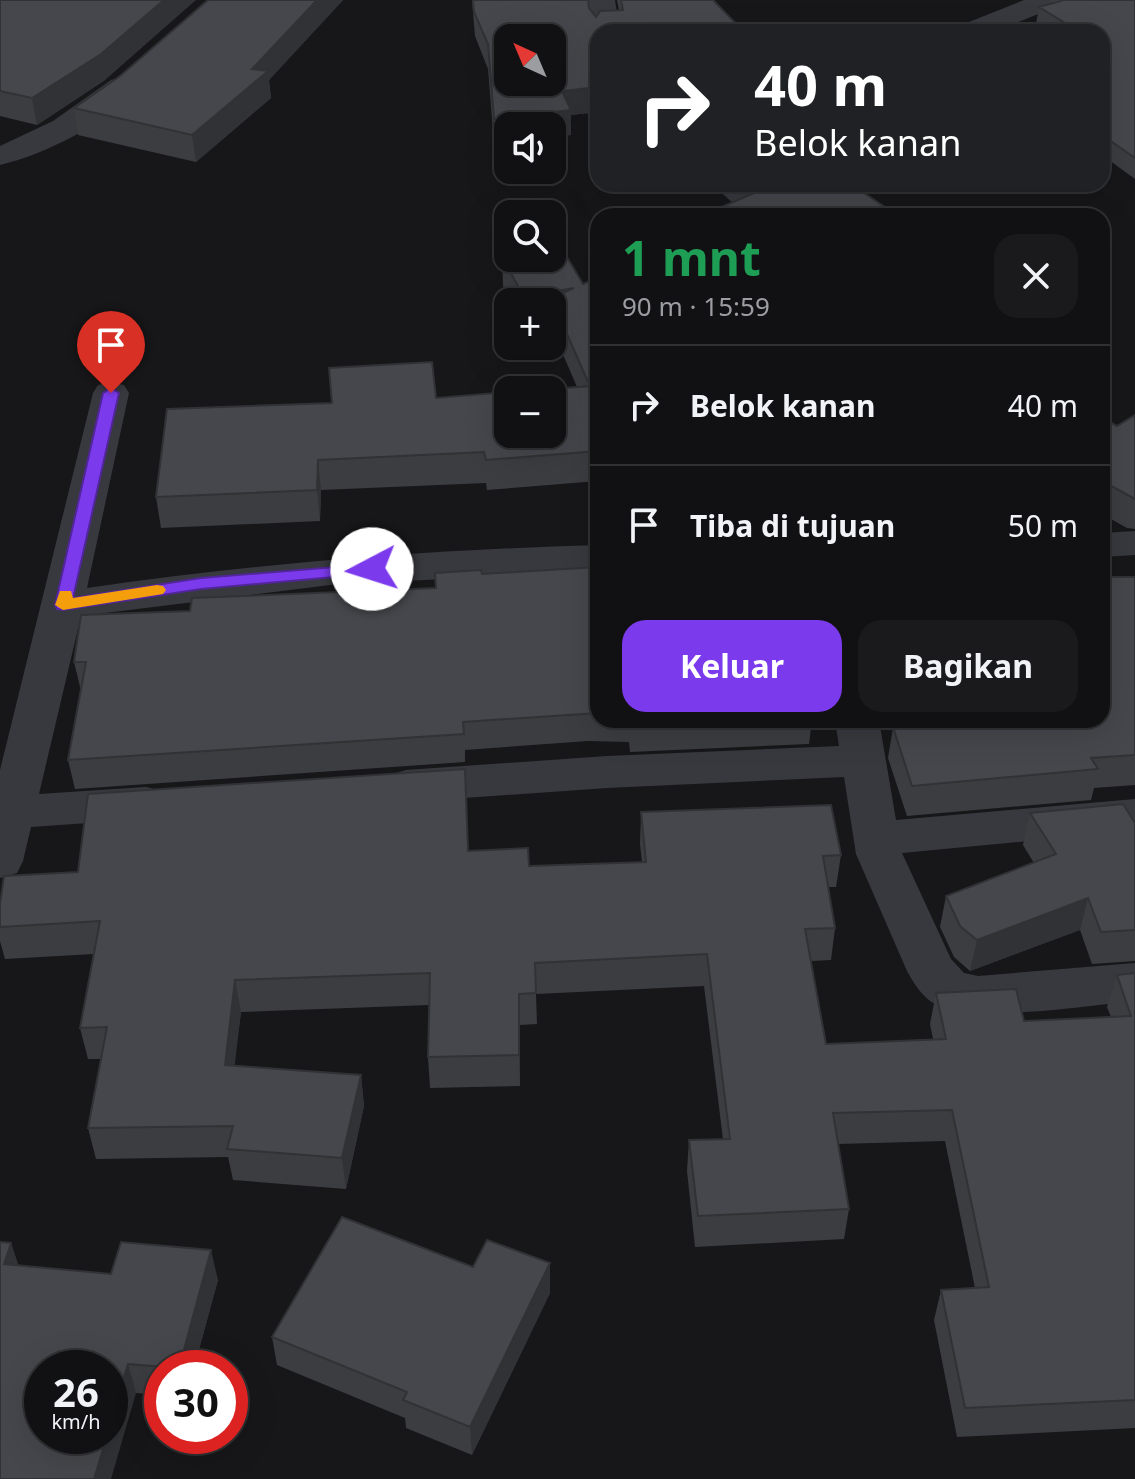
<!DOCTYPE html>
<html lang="id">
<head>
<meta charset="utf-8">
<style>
  body { margin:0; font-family:"Noto Sans",sans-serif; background:#1a1a1c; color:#f1f3f6; height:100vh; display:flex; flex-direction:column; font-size:30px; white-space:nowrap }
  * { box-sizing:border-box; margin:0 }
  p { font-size:26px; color:#9c9da0 }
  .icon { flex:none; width:44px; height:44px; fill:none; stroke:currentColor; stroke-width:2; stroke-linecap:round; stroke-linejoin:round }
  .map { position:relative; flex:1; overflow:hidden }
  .panel { position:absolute; left:590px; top:208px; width:520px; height:520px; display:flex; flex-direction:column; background:#111113; border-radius:24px; box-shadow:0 8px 32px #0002,0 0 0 2px #303133 }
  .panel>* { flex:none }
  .top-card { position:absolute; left:590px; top:24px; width:520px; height:168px; border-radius:24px; box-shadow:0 8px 32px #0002,0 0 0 2px #303133; background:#202124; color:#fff; overflow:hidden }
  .needle { width:52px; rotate:316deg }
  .tools { position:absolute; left:494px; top:24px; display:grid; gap:16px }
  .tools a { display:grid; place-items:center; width:72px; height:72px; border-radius:16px; background:#111113; box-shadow:0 8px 32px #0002,0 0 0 2px #303133; font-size:40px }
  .speed { position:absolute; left:24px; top:1350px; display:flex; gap:16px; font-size:40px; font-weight:700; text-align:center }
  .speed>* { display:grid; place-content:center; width:104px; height:104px; border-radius:50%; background:#111113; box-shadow:0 8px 32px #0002,0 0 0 2px #303133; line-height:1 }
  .speed small { font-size:20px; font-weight:400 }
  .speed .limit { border:12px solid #d22; background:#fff; color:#111 }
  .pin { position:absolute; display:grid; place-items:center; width:68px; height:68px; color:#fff; margin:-82px -34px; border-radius:50% 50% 50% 0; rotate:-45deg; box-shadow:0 0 8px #0007 }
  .pin .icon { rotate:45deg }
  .me { position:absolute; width:88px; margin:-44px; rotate:265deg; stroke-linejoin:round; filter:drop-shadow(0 0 6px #0008) }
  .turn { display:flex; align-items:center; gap:28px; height:168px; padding:0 32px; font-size:36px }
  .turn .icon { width:104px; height:104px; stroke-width:2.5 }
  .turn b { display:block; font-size:56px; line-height:68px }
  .round { display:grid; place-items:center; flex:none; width:84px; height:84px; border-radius:24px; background:#1a1a1c }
  .head { display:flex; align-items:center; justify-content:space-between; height:136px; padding:0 32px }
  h1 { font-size:48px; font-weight:700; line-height:60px; color:#1e9e55 }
  .button { display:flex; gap:16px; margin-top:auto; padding:16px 32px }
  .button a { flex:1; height:92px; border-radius:24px; background:#7c3aed; color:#fff; font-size:32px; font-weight:700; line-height:92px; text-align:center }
  .button a+a { background:#1a1a1c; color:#f1f3f6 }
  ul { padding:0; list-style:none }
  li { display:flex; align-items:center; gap:24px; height:120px; padding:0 32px; border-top:2px solid #303133 }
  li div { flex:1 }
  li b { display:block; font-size:30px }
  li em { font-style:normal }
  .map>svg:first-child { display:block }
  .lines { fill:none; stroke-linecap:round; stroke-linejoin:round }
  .street { fill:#38393e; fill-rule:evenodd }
  .wall { fill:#3c3d41 }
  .shaded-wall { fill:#313235 }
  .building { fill:#46474c; stroke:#313235; stroke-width:2; fill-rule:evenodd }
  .route { fill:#7c3aed; stroke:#51269a; stroke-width:2 }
  .slow { fill:#f59e0b }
</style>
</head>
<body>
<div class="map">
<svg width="1135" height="1479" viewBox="0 0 1135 1479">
  <rect width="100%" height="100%" fill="#171719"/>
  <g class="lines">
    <path class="street" d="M587 0H615L620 32H598L596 38 592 32Z
      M1024 0H1062L1058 6 994 32H955L959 26Z
      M121 77 131 80 136 86C110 123 43 155 0 165V146L53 121 111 80Z
      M712 184H748L783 216H747Z
      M111 382 124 385 129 393 87 588C257 563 427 550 598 545V571L330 585 81 616 39 794 146 787 162 791 169 803 162 815 146 819 31 827 23 861 17 873 0 878V770L93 393 98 385Z
      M1135 531V555L1102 557V533Z
      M835 720H879L896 820 1135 799V831L902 853 951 959 964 973 978 976 1135 963V1001C1092 1005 962 1026 930 1001 920 993 913 982 907 971L856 854 844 777 607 788 406 802 390 797 383 786 390 775 406 770 607 756 839 746Z"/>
  </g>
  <path class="wall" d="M0 0 105 80 37 125 0 116Z
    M208 0H343L269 80 271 98 196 162 78 135 74 108 120 76Z
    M472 0H588L589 8 596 17 619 10 617 0H713L598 32V112L571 115V135L494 144 488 69 475 36Z
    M1052 0H1135V179L1102 155V32H1049L1036 24 1039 7 1051 3Z
    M502 257 583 284 598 278V481L487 490 486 483 321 490 320 521 161 528 156 497 332 403 436 398 577 387 552 329V302H512L503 286Z
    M1135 415V529L1127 528 1102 514V418L1117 426Z
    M598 567V720H812L809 744 630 752 629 742 588 741 465 750V762L75 789 68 760 81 691 74 662 190 611 436 588 482 574Z
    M1135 577V785L1094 788 1091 800 907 816 888 758 893 727 906 726 904 720H1102Z
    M641 812 841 855 836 887H828L835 928 831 960 811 961 826 1044 933 1039 930 1024 936 993 1024 1021 1111 1017 1107 1007 1117 975 1135 973V1428L957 1437 934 1320 941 1290 975 1288 945 1141 838 1144 849 1209 844 1239 695 1247 687 1171 689 1140 723 1139 704 986 536 994 537 1024 520 1025V1086L430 1088 428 1057 429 1005 241 1012 234 1065 361 1075 364 1106 346 1189 233 1180 228 1157 96 1159 88 1128 101 1059H88L80 1028 94 954 5 959 0 941V904L469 851 529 866 642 862 640 844Z
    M1030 813 1135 823V961L1092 964 1080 930 970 971 954 957 940 927 946 896 1034 863 1023 845Z
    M11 1243 18 1265 111 1274 218 1280 194 1368H162V1395L136 1393 0 1479Z
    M550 1263V1293L472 1455 406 1428 405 1418 277 1365 272 1337 473 1267Z"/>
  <path class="shaded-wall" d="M164 0H196L105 80 37 125 32 98Z
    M317 0H343L269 80 271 98 196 162 192 135Z
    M598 87V112L571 115V135L552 137V126H508V142L494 144V119L562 91Z
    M574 288 551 298V302H524V297Z
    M318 460 321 490 320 521 317 490Z
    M1088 898 1080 930 970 971 977 940Z
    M235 980 241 1012 231 1096 225 1065Z
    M519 994 520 1025V1086L519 1055Z
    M361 1075 364 1106 346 1189 342 1158Z
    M11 1243 21 1273 4 1264Z
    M211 1250 218 1280 194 1368H179Z
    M550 1263V1293L472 1455 470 1427Z
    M128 1364 136 1393 111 1479H94L107 1436H110V1424Z"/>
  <path class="building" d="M0 0H164L101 54 32 98 0 91Z
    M208 0H317L252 69 268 71 192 135 74 108 120 76Z
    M473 0H588L589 8 596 17 600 11 623 10 621 0H713L744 32H598V87L562 91 571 110 494 119 488 44 474 12ZM508 38H552V82H508Z
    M1060 0H1135V158L1102 135V32H1080L1039 7 1061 1Z
    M784 184H851L898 216H701L761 190 788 189Z
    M561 247 583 284 598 278V451L486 460 484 452 318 460 317 490 156 497 167 409 332 403 329 368 432 362 436 398 508 392V434H552V390H539L590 386 551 298 574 288 524 297 502 257 508 256V258H552V248Z
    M1135 415V499L1102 481V418L1117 426Z
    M598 567V713L463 722 464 734 68 760 86 662H74L81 615 190 611 192 598 436 588 435 573 481 570 482 574Z
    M1102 577H1135V755L1091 758 1098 769 912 786 893 727 923 724 921 720H1102Z
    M631 720H710L631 723Z
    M465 769 468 851 528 848 529 866 646 862 641 812 831 805 841 855 823 856 835 928 805 929 826 1044 946 1039 936 993 1016 989 1024 1021 1131 1016 1117 975 1135 973V1400L965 1408 941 1290 989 1287 952 1110 833 1113 849 1209 698 1216 689 1140 730 1139 707 954 535 963 536 993 519 994V1055L428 1057 430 973 235 980 225 1065 361 1075 342 1158 227 1149 233 1126 88 1128 107 1027 80 1028 100 921 0 927V904L4 876 78 872 88 794Z
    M1123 804 1135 823V930L1101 932 1088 898 977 940 960 926 946 896 1056 854 1030 813Z
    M342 1217 473 1267 487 1240 550 1263 470 1427 403 1400 407 1392 272 1337Z
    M0 1242 11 1243 4 1264 111 1274 121 1242 211 1250 179 1368 128 1364 110 1424V1368H42V1436H107L94 1479H0Z"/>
  <path class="route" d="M111 388 119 393 73 598 201 578 372 564 378 565 381 569 378 573 201 589 63 610 57 609 55 605 103 393Z"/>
  <path class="slow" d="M157 585 163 586 166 590 163 594 63 610 55 605 60 591H71L73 598Z"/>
</svg>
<div class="tools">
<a><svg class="needle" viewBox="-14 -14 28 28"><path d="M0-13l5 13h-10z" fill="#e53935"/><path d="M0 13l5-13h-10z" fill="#9c9da0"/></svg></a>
<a><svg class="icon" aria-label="sound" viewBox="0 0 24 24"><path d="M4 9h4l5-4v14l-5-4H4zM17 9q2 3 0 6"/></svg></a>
<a><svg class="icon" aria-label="search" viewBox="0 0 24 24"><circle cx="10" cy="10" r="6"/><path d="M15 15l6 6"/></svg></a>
<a>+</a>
<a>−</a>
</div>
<div class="speed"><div>26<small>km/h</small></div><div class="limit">30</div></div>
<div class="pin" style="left:111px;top:393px;background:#d93025"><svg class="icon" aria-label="arrive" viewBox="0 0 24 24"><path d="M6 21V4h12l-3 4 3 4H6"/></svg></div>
<svg class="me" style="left:372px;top:569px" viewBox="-20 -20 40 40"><circle r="19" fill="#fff"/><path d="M0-13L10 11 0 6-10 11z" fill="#7c3aed"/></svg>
<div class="top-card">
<div class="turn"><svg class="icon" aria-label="right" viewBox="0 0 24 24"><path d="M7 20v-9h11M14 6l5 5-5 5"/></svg><div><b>40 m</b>Belok kanan</div></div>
</div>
<section class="panel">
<div class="head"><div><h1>1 mnt</h1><p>90 m · 15:59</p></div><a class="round"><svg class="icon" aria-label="close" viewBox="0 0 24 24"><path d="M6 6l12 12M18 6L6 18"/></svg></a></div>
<ul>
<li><svg class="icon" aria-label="right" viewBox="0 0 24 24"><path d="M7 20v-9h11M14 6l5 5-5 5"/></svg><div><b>Belok kanan</b></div><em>40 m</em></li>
<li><svg class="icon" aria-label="arrive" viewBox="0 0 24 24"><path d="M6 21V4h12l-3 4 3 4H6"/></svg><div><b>Tiba di tujuan</b></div><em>50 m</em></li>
</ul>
<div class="button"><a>Keluar</a><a>Bagikan</a></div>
</section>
</div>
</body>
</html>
